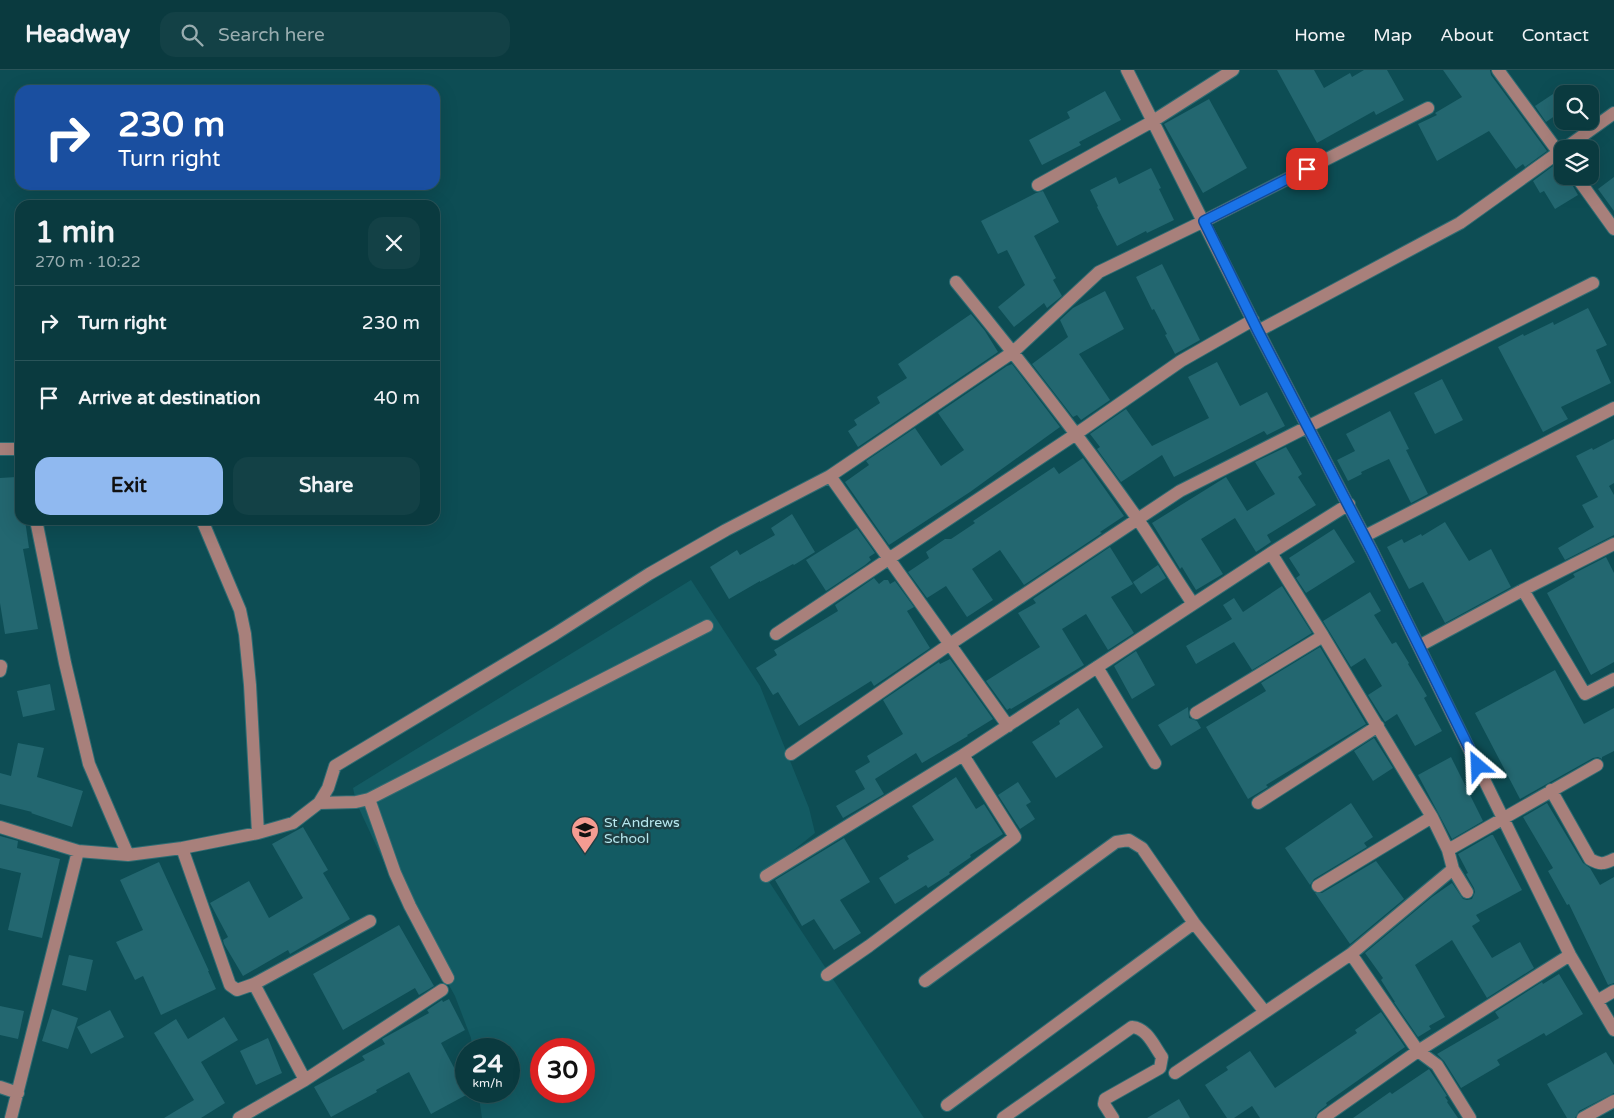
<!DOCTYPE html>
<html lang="en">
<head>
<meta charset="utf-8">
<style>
  body { margin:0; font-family:"Varela Round",sans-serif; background:#134146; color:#f1f3f6; height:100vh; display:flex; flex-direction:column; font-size:19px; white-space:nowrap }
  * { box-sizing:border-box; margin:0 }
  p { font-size:16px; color:#99adb0 }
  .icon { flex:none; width:28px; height:28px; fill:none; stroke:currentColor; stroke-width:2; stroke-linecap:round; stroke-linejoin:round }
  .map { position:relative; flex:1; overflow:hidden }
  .side { position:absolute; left:15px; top:130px; width:425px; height:325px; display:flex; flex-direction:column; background:#0a3a3f; border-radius:15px; box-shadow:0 5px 20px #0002,0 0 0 1px #2a5459 }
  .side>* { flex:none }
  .banner { position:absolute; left:15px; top:15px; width:425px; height:105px; border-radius:15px; box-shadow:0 5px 20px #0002,0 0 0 1px #2a5459; background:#1a4fa0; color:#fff; overflow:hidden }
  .buttons { position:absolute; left:1554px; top:15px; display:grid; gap:10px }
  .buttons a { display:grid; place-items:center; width:45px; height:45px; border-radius:10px; background:#0a3a3f; box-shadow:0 5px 20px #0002,0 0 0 1px #2a5459; font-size:25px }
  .speed { position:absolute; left:455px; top:968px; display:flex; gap:10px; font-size:25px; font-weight:700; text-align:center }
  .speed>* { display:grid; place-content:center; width:65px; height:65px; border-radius:50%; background:#0a3a3f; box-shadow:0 5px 20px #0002,0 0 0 1px #2a5459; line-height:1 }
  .speed small { font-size:12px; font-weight:400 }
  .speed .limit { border:8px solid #d22; background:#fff; color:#111 }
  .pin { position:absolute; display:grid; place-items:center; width:42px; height:42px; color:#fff; margin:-21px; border-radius:10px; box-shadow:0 2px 8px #0006 }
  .me { position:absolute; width:55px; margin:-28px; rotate:334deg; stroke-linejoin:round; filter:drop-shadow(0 0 4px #0008) }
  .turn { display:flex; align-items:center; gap:18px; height:105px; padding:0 20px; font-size:22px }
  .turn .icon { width:65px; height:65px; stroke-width:2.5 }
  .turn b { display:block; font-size:35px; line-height:42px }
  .round { display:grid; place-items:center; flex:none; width:52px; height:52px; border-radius:15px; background:#134146 }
  .summary { display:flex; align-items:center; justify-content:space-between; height:85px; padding:0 20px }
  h1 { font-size:30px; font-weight:700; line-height:38px }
  .cta { display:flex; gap:10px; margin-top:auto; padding:10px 20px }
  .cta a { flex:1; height:58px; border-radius:15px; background:#90b9f0; color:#111; font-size:20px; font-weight:700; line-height:58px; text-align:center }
  .cta a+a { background:#134146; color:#f1f3f6 }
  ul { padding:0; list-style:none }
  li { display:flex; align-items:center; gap:15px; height:75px; padding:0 20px; border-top:1px solid #2a5459 }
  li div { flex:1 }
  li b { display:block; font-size:19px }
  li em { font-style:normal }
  header { display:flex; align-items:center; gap:30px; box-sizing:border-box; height:70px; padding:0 25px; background:#0a3a3f; border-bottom:1px solid #2a5459 }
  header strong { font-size:24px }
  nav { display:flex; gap:28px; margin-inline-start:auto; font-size:18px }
  .search { width:350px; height:45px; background:#134146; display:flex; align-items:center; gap:12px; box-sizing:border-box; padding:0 18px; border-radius:15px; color:#99adb0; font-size:19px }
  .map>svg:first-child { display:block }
  .built { fill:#135b63; fill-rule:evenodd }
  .building { fill:#236770 }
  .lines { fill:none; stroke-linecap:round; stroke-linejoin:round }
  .minor-casing { stroke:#2f6c73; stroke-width:14 }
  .minor { stroke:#a8807b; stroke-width:12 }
  .route-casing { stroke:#114b97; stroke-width:12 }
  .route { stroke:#1a73e8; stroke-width:9 }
  .labels { text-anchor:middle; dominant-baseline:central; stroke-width:5; stroke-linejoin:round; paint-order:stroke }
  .poi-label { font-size:14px; fill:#b7e7ee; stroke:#1d3f44; text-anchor:start }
</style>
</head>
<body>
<header>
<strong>Headway</strong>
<div class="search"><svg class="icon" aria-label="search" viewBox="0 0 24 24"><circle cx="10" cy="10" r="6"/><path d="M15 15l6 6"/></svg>Search here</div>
<nav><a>Home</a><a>Map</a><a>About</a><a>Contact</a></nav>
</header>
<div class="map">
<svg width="1614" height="1048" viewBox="0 0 1614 1048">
  <rect width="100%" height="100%" fill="#0d4d54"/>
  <path class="built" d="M691 510 760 616 809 738 815 763 764 804 924 1048H482L478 1021H509V979H472L471 968 455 926 401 829 356 732 353 718ZM541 979H584V1021H541Z"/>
  <path class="building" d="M1277 0H1314L1324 18 1350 3 1352 7 1364 0H1387L1404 30 1376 45 1374 41 1317 73Z
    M1443 0H1490L1491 5 1547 81 1525 97 1523 94 1516 99 1489 61 1437 91 1418 54 1437 45 1435 43 1462 27Z
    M1562 18V41L1546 52 1535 36Z
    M1105 21 1121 50 1079 72 1081 75 1042 95 1029 70 1070 48 1067 42Z
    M1209 29 1247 98 1203 123 1164 54Z
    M1557 93 1562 103V106H1565L1568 112 1570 111 1578 125 1555 139 1544 121 1540 123 1533 111Z
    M1151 98 1161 118 1159 119 1174 150 1147 163 1146 161 1117 176 1097 137 1098 136 1090 120 1116 107 1119 114Z
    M1614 107V141L1598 119Z
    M1043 121 1059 152 1034 166 1056 208 1053 210 1062 226 1047 238 1044 233 1014 257 998 237 1025 215 1007 180 998 184 981 151 1036 123Z
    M1162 194 1200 270 1175 284 1165 265 1167 264 1154 239 1152 240 1136 207Z
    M1105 221 1124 259 1079 284 1110 330 1081 350 1077 345 1073 347 1032 294 1068 267 1060 250 1073 238Z
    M1588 238 1607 275 1596 280 1611 313 1561 337 1568 349 1543 362 1498 277 1523 264 1524 266 1553 252 1554 255Z
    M971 244 985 261 998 282 858 377 848 361 857 355 854 350 880 333 877 327 907 308 898 294Z
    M1217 292 1240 336 1267 322 1285 356 1267 365 1264 361 1174 407 1162 385 1121 412 1097 379 1100 377 1090 364 1126 339 1152 376 1209 348 1188 307Z
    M1012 294 1060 357 970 422 889 475 845 412 869 395 866 391 915 358 941 396 964 380 938 343 1007 296Z
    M1442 309 1463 350 1435 364 1414 323Z
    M1390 341 1409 379 1406 380 1428 424 1411 433 1389 389 1361 402 1362 404 1348 411 1337 390 1355 381 1346 364Z
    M1614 369V413L1609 416 1614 425V465L1565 490 1558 478 1594 457 1582 435 1598 427 1576 386 1592 378 1593 380Z
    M1286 377 1302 404 1298 407 1316 435 1267 465 1271 472 1256 482 1235 448 1201 469 1223 504 1196 520 1182 497 1180 499 1179 497 1152 453 1226 407 1247 441 1275 424 1255 392Z
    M1083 388 1124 446 1100 462 1102 463 1024 515 1000 480 972 499 993 530 967 547 946 516 927 528 908 502 929 488 926 482 945 469H951L975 453 973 451 1054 397 1059 404Z
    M16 407 20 450H25L29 478 23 479 38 559 5 564 0 533V408Z
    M792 444 815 482 794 495 793 494 760 512V511L729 529 710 497 737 480 740 485 775 465 771 458Z
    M1445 452 1469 491 1491 479 1511 517 1445 553 1423 512 1409 519 1387 477 1402 469 1404 473 1421 464 1422 466Z
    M857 458 875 483 869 487 871 490 865 495 826 521 806 490Z
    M1334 459 1355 492 1306 523 1296 508 1300 505 1289 488Z
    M1110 477 1133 514 1111 527 1134 563 1108 580 1086 544 1062 559 1084 595 1011 639 1010 638 1007 640 986 611 1040 577 1018 543 1036 533 1033 529Z
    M1606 487 1614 503V592L1591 605 1547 523 1575 507 1573 504Z
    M1158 495 1166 508 1141 524 1133 512Z
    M874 508 879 514 884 510H888L890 514 895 511 914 537 907 541 930 578 874 616 871 611 799 656 778 622 773 625 756 598 777 585 774 580 838 541 835 535Z
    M1282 516 1312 563 1252 600 1234 572 1196 594 1186 576 1232 549 1223 535 1234 528 1243 542Z
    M1370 522 1381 541 1374 545 1392 574 1396 572 1409 593 1408 594 1427 626 1424 628 1442 661 1415 676 1397 644 1385 652 1368 625 1382 616 1365 588 1351 597 1323 551Z
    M1320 577 1366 654 1266 715 1268 717 1248 729 1206 657 1266 621 1261 613Z
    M1136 581 1155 615 1132 629 1114 596Z
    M950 589 993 649 967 665 968 666 922 693 916 683 875 709 884 724 843 748 836 736 865 719 855 701 870 692 867 686 903 664 883 630 939 592 940 594Z
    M1555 600 1584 654 1614 638V681L1602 687V689L1598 687 1593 688 1520 729 1475 643Z
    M50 614 55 640 23 647 17 621Z
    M1188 637 1189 648 1197 651 1201 658 1171 676 1158 655Z
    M1078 638 1103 677 1056 708 1032 672 1060 654 1059 651Z
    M1374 668 1393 698 1373 711 1354 681Z
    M18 673 44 678 37 707 83 721 72 757 31 743 32 742 0 734V703L11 706Z
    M1451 687 1483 751 1452 769 1418 705Z
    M956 707 976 739 984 734 1003 764 970 785 971 787 949 802 950 804 928 818 926 815 895 834 879 808 909 789 907 786 934 770 912 736Z
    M1018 712 1031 732 1026 735 1035 749 1020 759 998 725Z
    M1351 733 1373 767 1364 773 1367 777 1314 809 1310 815 1285 778Z
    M1547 733 1583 793 1590 798 1600 815 1614 807V913L1608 915 1569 834 1567 835 1548 801 1553 798 1523 747Z
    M303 757 328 800 323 803 350 849 290 884 288 880 243 906 224 874 223 870 228 867 210 833 249 811 269 848 303 828 272 774Z
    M1491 765H1493L1522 820 1476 845 1480 851 1472 856 1492 888 1520 872 1534 898 1487 928 1452 870 1415 895 1445 947 1429 956 1431 959 1418 967 1394 932H1395L1381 910 1383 908 1365 883 1432 827 1452 813 1463 829 1467 830 1472 829 1475 822 1474 818 1466 804 1468 803 1458 784Z
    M0 766 18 771 17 778 60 789 42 868 8 860 21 803 0 798Z
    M844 768 870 812 840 830 861 863 834 880 814 849 802 856 775 810Z
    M1376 791 1404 829 1350 874 1315 823H1322Z
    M159 792 209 901H208L216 919 161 945 143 906 135 910 116 872 143 860 120 810Z
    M399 855 434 916 419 925 415 918 343 960 313 904Z
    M69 885 93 890 86 921 62 915Z
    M1559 904 1583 944 1546 966 1544 963 1497 990 1500 995 1461 1018 1444 991 1437 984 1499 948 1495 942 1542 912 1543 914Z
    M449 929 465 960 441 973 468 1024 431 1044 409 1002 376 1020 377 1022 331 1047 314 1017 365 990 362 986 385 974 382 969 429 943 427 940 442 930 443 932Z
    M0 936 24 941 18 969 0 965Z
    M52 939 78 948 68 979 42 971Z
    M110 940 124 967 91 984 77 957Z
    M1381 942 1405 977 1326 1033 1327 1035 1318 1042 1315 1048H1260L1252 1036 1234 1048H1227L1205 1015 1228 1000 1226 997 1250 981 1275 1018 1357 963 1355 960Z
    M224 947 238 970 201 992 225 1033 201 1048H164L194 1030 154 963 176 949 188 969Z
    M268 968 282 1003 256 1015 240 981Z
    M1606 982 1614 995V1023L1579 1041 1575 1048H1567L1547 1014Z
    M1429 999 1447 1026 1445 1027 1448 1031 1447 1032 1458 1048H1353L1390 1022 1392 1024Z
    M1179 1029 1190 1048H1147Z"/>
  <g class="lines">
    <g class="minor-casing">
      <path id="minor" d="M1127 0 1258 261 1372 481 1570 885 1614 960
        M1498 0 1562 87
        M1564 79 1614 43
        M1576 106 1614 159
        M1038 115 1153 51 1233 0
        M956 212C1019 289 1080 367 1137 448 1156 476 1174 506 1193 534
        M1258 261 1460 153 1562 80
        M0 379H20
        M830 406 1008 656
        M36 450 65 593 89 694 128 785
        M202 450 240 540 245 564 250 615 258 763
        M1365 466 1614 338
        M1271 483 1323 566
        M1523 520 1585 624 1614 609
        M776 564 1076 364 1181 291 1253 250
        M1419 576 1523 520 1614 474
        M1097 597 1155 693
        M0 601 1 596
        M1196 643 1323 566 1432 747 1448 780
        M791 684 950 574 1180 421 1593 213
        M1551 720 1590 789C1600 795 1604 794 1614 789
        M369 729 395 803 410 836 448 908
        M319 733 356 732 369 729 707 556
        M1258 733 1378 656
        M0 757 78 781 128 785 182 778 258 763 293 753 319 733 328 718 335 696 555 564 649 504 726 460 830 406 1013 282 1099 202 1204 151 1428 38
        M182 778 230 915 237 920 254 914 370 851
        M1453 799 1467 822
        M766 806 963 685 1271 483 1349 434
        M1318 816 1432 747
        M1351 884 1418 981 1437 995 1470 1048
        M827 905 869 876 1015 767 963 685
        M925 911 1116 772 1129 770 1142 778 1194 853 1265 942
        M254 914 305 1010
        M1597 931 1614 921
        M1175 1003 1351 884 1453 799 1448 780 1597 695
        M0 1017 18 1023
        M947 1035 1194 853
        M11 1048 78 781
        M239 1048 305 1010 442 920
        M1003 1048 1132 957C1147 958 1154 976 1162 987L1160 998 1105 1029 1104 1034 1113 1048
        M1323 1048 1418 981 1570 885
        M1583 1048 1614 1031"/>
    </g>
    <use href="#minor" class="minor"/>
  </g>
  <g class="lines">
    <g class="route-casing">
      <path id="route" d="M1307 99 1204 151 1258 261 1372 481 1478 696"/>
    </g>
    <use href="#route" class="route"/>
  </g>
  <defs>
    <g id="school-pin" transform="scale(1.4375)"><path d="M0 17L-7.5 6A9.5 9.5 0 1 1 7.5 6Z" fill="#f59c92" stroke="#1d3f44"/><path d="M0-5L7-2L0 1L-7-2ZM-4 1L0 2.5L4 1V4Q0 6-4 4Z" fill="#111"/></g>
  </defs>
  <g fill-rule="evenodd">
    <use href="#school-pin" x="585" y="760"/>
  </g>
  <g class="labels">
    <g class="poi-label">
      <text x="604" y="752">St Andrews<tspan x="604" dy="16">School</tspan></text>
    </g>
  </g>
</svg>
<div class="buttons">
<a><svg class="icon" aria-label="search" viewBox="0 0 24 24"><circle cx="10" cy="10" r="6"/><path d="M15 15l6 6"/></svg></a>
<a><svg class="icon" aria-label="layers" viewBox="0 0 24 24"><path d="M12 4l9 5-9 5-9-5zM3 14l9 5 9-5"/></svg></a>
</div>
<div class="speed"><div>24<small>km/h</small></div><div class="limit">30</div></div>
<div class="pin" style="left:1307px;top:99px;background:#d93025"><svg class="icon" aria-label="arrive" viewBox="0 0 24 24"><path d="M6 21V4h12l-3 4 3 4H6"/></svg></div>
<svg class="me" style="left:1478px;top:696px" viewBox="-20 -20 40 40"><path d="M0-17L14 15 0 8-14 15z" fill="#1a73e8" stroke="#fff" stroke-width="4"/></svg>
<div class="banner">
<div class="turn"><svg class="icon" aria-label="right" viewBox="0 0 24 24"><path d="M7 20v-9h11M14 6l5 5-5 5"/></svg><div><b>230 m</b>Turn right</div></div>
</div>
<section class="side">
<div class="summary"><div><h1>1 min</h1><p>270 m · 10:22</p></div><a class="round"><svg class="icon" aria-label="close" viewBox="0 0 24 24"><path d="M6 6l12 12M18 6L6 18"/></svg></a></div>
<ul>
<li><svg class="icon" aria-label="right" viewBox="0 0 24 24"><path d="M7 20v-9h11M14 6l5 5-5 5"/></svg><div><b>Turn right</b></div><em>230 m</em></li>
<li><svg class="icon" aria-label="arrive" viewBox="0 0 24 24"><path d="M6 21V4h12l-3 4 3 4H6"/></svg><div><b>Arrive at destination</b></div><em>40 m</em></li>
</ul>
<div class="cta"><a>Exit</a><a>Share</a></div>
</section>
</div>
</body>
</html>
